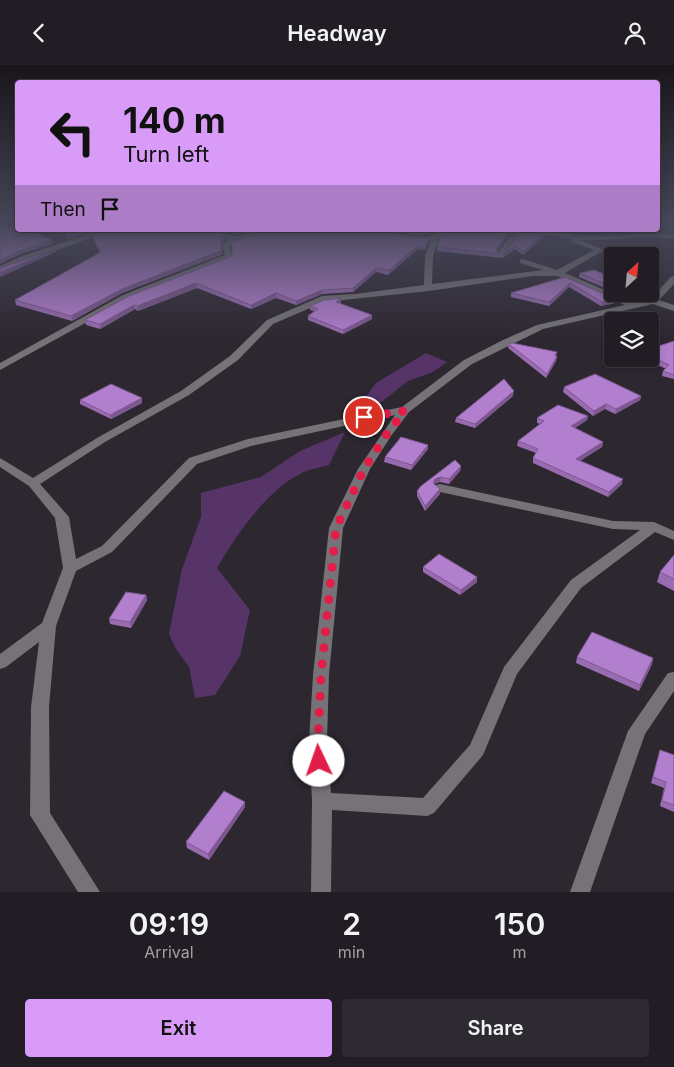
<!DOCTYPE html>
<html lang="en">
<head>
<meta charset="utf-8">
<style>
  body { margin:0; font-family:Inter,sans-serif; background:#2e2a31; color:#f1f3f6; height:100vh; display:flex; flex-direction:column; font-size:19px; white-space:nowrap }
  * { box-sizing:border-box; margin:0 }
  p { font-size:16px; color:#a2a2a6 }
  .icon { flex:none; width:28px; height:28px; fill:none; stroke:currentColor; stroke-width:2; stroke-linecap:round; stroke-linejoin:round }
  .map { position:relative; height:827px; overflow:hidden }
  .details { display:flex; flex-direction:column; background:#221d24; flex:1 }
  .details>* { flex:none }
  .guide { position:absolute; left:15px; top:15px; width:645px; height:152px; border-radius:5px; box-shadow:0 2px 8px #0003,0 0 0 1px #3f3b41; background:#d89bf8; color:#111; overflow:hidden }
  .needle { width:32px; rotate:26deg }
  .controls { position:absolute; left:604px; top:182px; display:grid; gap:10px }
  .controls a { display:grid; place-items:center; width:55px; height:55px; border-radius:5px; background:#221d24; box-shadow:0 2px 8px #0003,0 0 0 1px #3f3b41; font-size:25px }
  .pin { position:absolute; display:grid; place-items:center; width:42px; height:42px; color:#fff; margin:-21px; border:2px solid #fff; border-radius:50%; box-shadow:0 1px 5px #0007 }
  .me { position:absolute; width:55px; margin:-28px; rotate:357deg; stroke-linejoin:round; filter:drop-shadow(0 0 4px #0008) }
  .turn { display:flex; align-items:center; gap:18px; height:105px; padding:0 25px; font-size:22px }
  .turn .icon { width:65px; height:65px; stroke-width:2.5 }
  .turn b { display:block; font-size:35px; line-height:42px }
  .then { display:flex; align-items:center; height:48px; padding:0 25px; background:#0003; gap:10px; font-size:19px }
  .eta { display:flex; justify-content:space-evenly; align-items:center; height:85px; text-align:center }
  .eta b { font-size:30px; font-weight:600; line-height:35px }
  .cta { display:flex; gap:10px; margin-top:auto; padding:10px 25px }
  .cta a { flex:1; height:58px; border-radius:5px; background:#d89bf8; color:#111; font-size:20px; font-weight:600; line-height:58px; text-align:center }
  .cta a+a { background:#2e2a31; color:#f1f3f6 }
  header { display:flex; justify-content:space-between; align-items:center; height:65px; padding:0 25px; background:#221d24; font-size:22px; font-weight:600 }
  .map>svg:first-child { display:block }
  .green { fill:#563468 }
  .lines { fill:none; stroke-linecap:round; stroke-linejoin:round }
  .minor { fill:#757377; fill-rule:evenodd }
  .wall { fill:#996cb1 }
  .shaded-wall { fill:#7d5890 }
  .building { fill:#b27ece; stroke:#7d5890 }
  .route { stroke:#e11d48; stroke-width:9; stroke-dasharray:0 16.2 }
</style>
</head>
<body>
<header><svg class="icon" aria-label="back" viewBox="0 0 24 24"><path d="M15 5l-7 7 7 7"/></svg>Headway<svg class="icon" aria-label="person" viewBox="0 0 24 24"><circle cx="12" cy="8" r="4"/><path d="M4 21q1-7 8-7t8 7"/></svg></header>
<div class="map">
<svg width="674" height="827" viewBox="0 0 674 827">
  <rect width="100%" height="100%" fill="#2d2730"/>
  <path class="green" d="M426 288 447 297 433 307 408 316 379 339 354 348 376 318Z
    M345 367 329 400C320 403 308 404 300 409 267 425 235 472 217 503L250 545 240 591 215 630 195 633 189 602 176 584 169 569 182 504 201 452V428L261 412 300 386Z"/>
  <g class="lines">
    <path class="minor" d="M101 165H112L0 206V201L22 191Z
      M209 165C219 165 225 169 234 171 239 172 257 165 267 165L238 176 230 181 232 193 129 234 0 305V298L123 230 225 190 222 180 229 174Z
      M372 165C390 165 406 171 423 172 433 172 439 165 449 165L439 173 433 191 432 219 543 205 520 198V194H523L557 205 594 185 572 177V174L521 167 504 190H498L497 188 515 165C544 165 572 171 600 171 625 171 649 166 674 170V174C643 169 612 177 581 175L604 185 565 208 635 238 650 234 671 212 674 211V219L659 235 674 240V246L653 239 543 264 472 299 409 347 391 371 370 404 343 463 329 610 327 676 331 728 423 733 470 680 504 602 571 515 640 465 613 464 440 427 434 423 436 420 440 419 613 456 654 457 674 466V475L655 467 581 523 517 609 483 690 434 748 427 751 332 745 331 827H311L312 736 309 676 313 610 329 463 358 404 395 350 251 381 197 399 112 487 76 506 56 561 49 642 50 748 100 827H78L30 750 31 642 39 577 6 602 0 604V589L42 558 63 503 55 453 29 421 0 402V393L33 413 97 373 181 326 230 291 267 255 322 231 355 229 424 220 425 191 431 175 406 174ZM533 211H557L625 240 537 260 503 275 464 295 402 342 248 374 189 393 102 481 76 494 69 452 40 419 105 377 189 330 238 295 273 259 324 237 428 226Z
      M674 607V626L645 669 590 827H570L628 666 668 608Z"/>
  </g>
  <path class="wall" d="M62 165H95L69 174Z
    M215 165H257L236 169Z
    M382 165H442L423 170Z
    M522 165 544 169 543 173 523 190 515 184 506 191Z
    M174 166 225 170 226 174 221 180 223 189 122 228 72 256 16 240 15 235 100 188 93 174 92 170Z
    M511 166 497 186V187H505V191L503 193 437 186V182Z
    M406 172 429 173 428 177 425 185 418 184 388 210 376 207 353 227 322 229 296 240 276 233 251 244 197 223 138 246 135 244 100 264 86 260 85 255 232 191Z
    M580 208 612 212V226L579 212Z
    M565 212 615 238 601 241 569 222 549 241 511 232V228Z
    M618 229H648V230L630 234Z
    M341 233V237L340 239 372 250V254L343 269 308 255V251L314 246 310 245V241Z
    M674 276V314L662 311 663 306 666 304 646 294H650V284Z
    M509 279 557 291 556 296 546 313 508 283Z
    M564 322 641 331 640 335 615 349 605 344 593 351 563 327Z
    M513 331 475 363 455 357 456 353Z
    M80 335 142 338 111 354 80 339Z
    M588 351 587 355 575 363 603 377 602 382 580 396 622 419 608 432 533 398V393L536 388 517 381 518 376 540 359 537 358V353Z
    M428 380V384L411 405 384 397 385 392Z
    M461 401 460 406 449 419 440 417 434 419V420L440 424V429L425 446 417 431V426Z
    M674 490V526L657 517 660 507Z
    M423 502 477 517 460 530 423 507Z
    M146 530 147 535 131 563 110 559 109 554Z
    M577 592 653 593 652 599 639 626 576 598Z
    M660 685 674 690V747L660 741 664 723 651 718Z
    M245 737V742L209 795 187 783 186 777Z"/>
  <path class="shaded-wall" d="M82 165H95L69 174 68 170Z
    M236 165H257L236 169Z
    M428 165H442L423 170V166Z
    M510 165H512L511 166 496 187V183Z
    M544 169 543 173 523 190 524 186Z
    M225 170 226 174 220 181V176Z
    M52 175 53 179 21 189 0 199V195L20 186Z
    M419 180 418 184 388 210 389 205Z
    M515 181V184L506 191V187Z
    M56 184V187L0 212V208Z
    M222 185 223 189 122 228 72 256 71 251 122 224Z
    M376 203V207L353 227V223Z
    M196 218 197 223 138 246 137 241Z
    M570 218 569 222 549 241V237Z
    M322 225V229L296 240V236Z
    M276 228V233L251 244V240Z
    M636 229H648V230L630 234 631 230Z
    M341 233V237L336 241V237Z
    M615 234V238L601 241 602 237Z
    M134 240 135 244 100 264V259Z
    M372 250V254L343 269V265Z
    M557 291 556 296 546 313 547 309Z
    M514 326 513 331 475 363V359Z
    M641 331 640 335 615 349 616 344Z
    M142 333V338L111 354 110 350Z
    M606 339 605 344 593 351 594 346Z
    M588 351 587 355 570 366 571 361Z
    M603 377 602 382 575 399 576 394Z
    M428 380V384L411 405 412 400Z
    M461 401 460 406 449 419V414Z
    M441 412 440 417 434 419 432 423 433 418 435 414Z
    M623 414 622 419 608 432 609 427Z
    M440 424V429L425 446V441Z
    M477 512V517L460 530 461 525Z
    M146 530 147 535 131 563 130 557Z
    M653 593 652 599 639 626 640 620Z
    M245 737V742L209 795 208 789Z"/>
  <path class="building" d="M0 159H15L18 160V165H29L52 175 20 186 0 195Z
    M65 165H82L68 170Z
    M106 165H171L174 166 180 165H213L225 170 220 176 222 185 122 224 71 251 15 235 101 187 92 170Z
    M262 165H380L406 172 429 173 426 181 419 180 389 205 376 203 353 223 322 225 296 236 276 228 251 240 196 218 137 241 134 240 100 259 85 255 129 231 232 191V178Z
    M447 165H510L496 183 497 187H505L504 189 437 182 441 170Z
    M522 165 544 169 524 186 515 181 506 187Z
    M56 184 0 208V203Z
    M594 205 612 212V222L580 208Z
    M565 212 615 234 602 237 570 218 549 237 511 228Z
    M341 233 336 237 372 250 343 265 308 251 318 244 310 241 324 235Z
    M674 276V310L663 306 669 300 650 291V284Z
    M512 278 557 287 555 291H557L547 309 509 279Z
    M595 309 641 331 616 344 606 339 594 346 564 322Z
    M504 314 514 326 475 359 456 353Z
    M111 319 142 333 110 350 80 335Z
    M558 340 588 351 571 361 603 377 576 394 623 414 609 427 533 393 538 384 518 376 544 356 537 353Z
    M401 372 428 380 412 400 385 392Z
    M455 395 461 401 449 414 441 412 435 414 433 418 440 424 425 441 417 426 421 421Z
    M439 489 477 512 461 525 423 502Z
    M674 490V514L660 507Z
    M126 527 146 530 130 557 109 554Z
    M592 567 653 593 640 620 577 592Z
    M660 685 674 690V740L662 736 666 717 653 712Z
    M224 726 245 737 208 789 186 777Z"/>
  <linearGradient id="sky" x2="0" y2="1"><stop stop-color="#19151a"/><stop offset="0.58" stop-color="#464759"/><stop offset="1" stop-color="#464759" stop-opacity="0"/></linearGradient>
  <rect width="674" height="275" fill="url(#sky)"/>
  <g class="lines">
    <path class="route" d="M319 696 318 676 321 610 336 463 364 404 386 370 405 346 364 352"/>
  </g>
</svg>
<div class="controls">
<a><svg class="needle" viewBox="-14 -14 28 28"><path d="M0-13l5 13h-10z" fill="#e53935"/><path d="M0 13l5-13h-10z" fill="#a2a2a6"/></svg></a>
<a><svg class="icon" aria-label="layers" viewBox="0 0 24 24"><path d="M12 4l9 5-9 5-9-5zM3 14l9 5 9-5"/></svg></a>
</div>
<div class="pin" style="left:364px;top:352px;background:#d93025"><svg class="icon" aria-label="arrive" viewBox="0 0 24 24"><path d="M6 21V4h12l-3 4 3 4H6"/></svg></div>
<svg class="me" style="left:319px;top:696px" viewBox="-20 -20 40 40"><circle r="19" fill="#fff"/><path d="M0-13L10 11 0 6-10 11z" fill="#e11d48"/></svg>
<div class="guide">
<div class="turn"><svg class="icon" aria-label="left" viewBox="0 0 24 24"><path d="M17 20v-9H6M10 6l-5 5 5 5"/></svg><div><b>140 m</b>Turn left</div></div>
<div class="then">Then<svg class="icon" aria-label="arrive" viewBox="0 0 24 24"><path d="M6 21V4h12l-3 4 3 4H6"/></svg></div>
</div>
</div>
<section class="details">
<div class="eta">
<div><b>09:19</b><p>Arrival</p></div>
<div><b>2</b><p>min</p></div>
<div><b>150</b><p>m</p></div>
</div>
<div class="cta"><a>Exit</a><a>Share</a></div>
</section>
</body>
</html>
